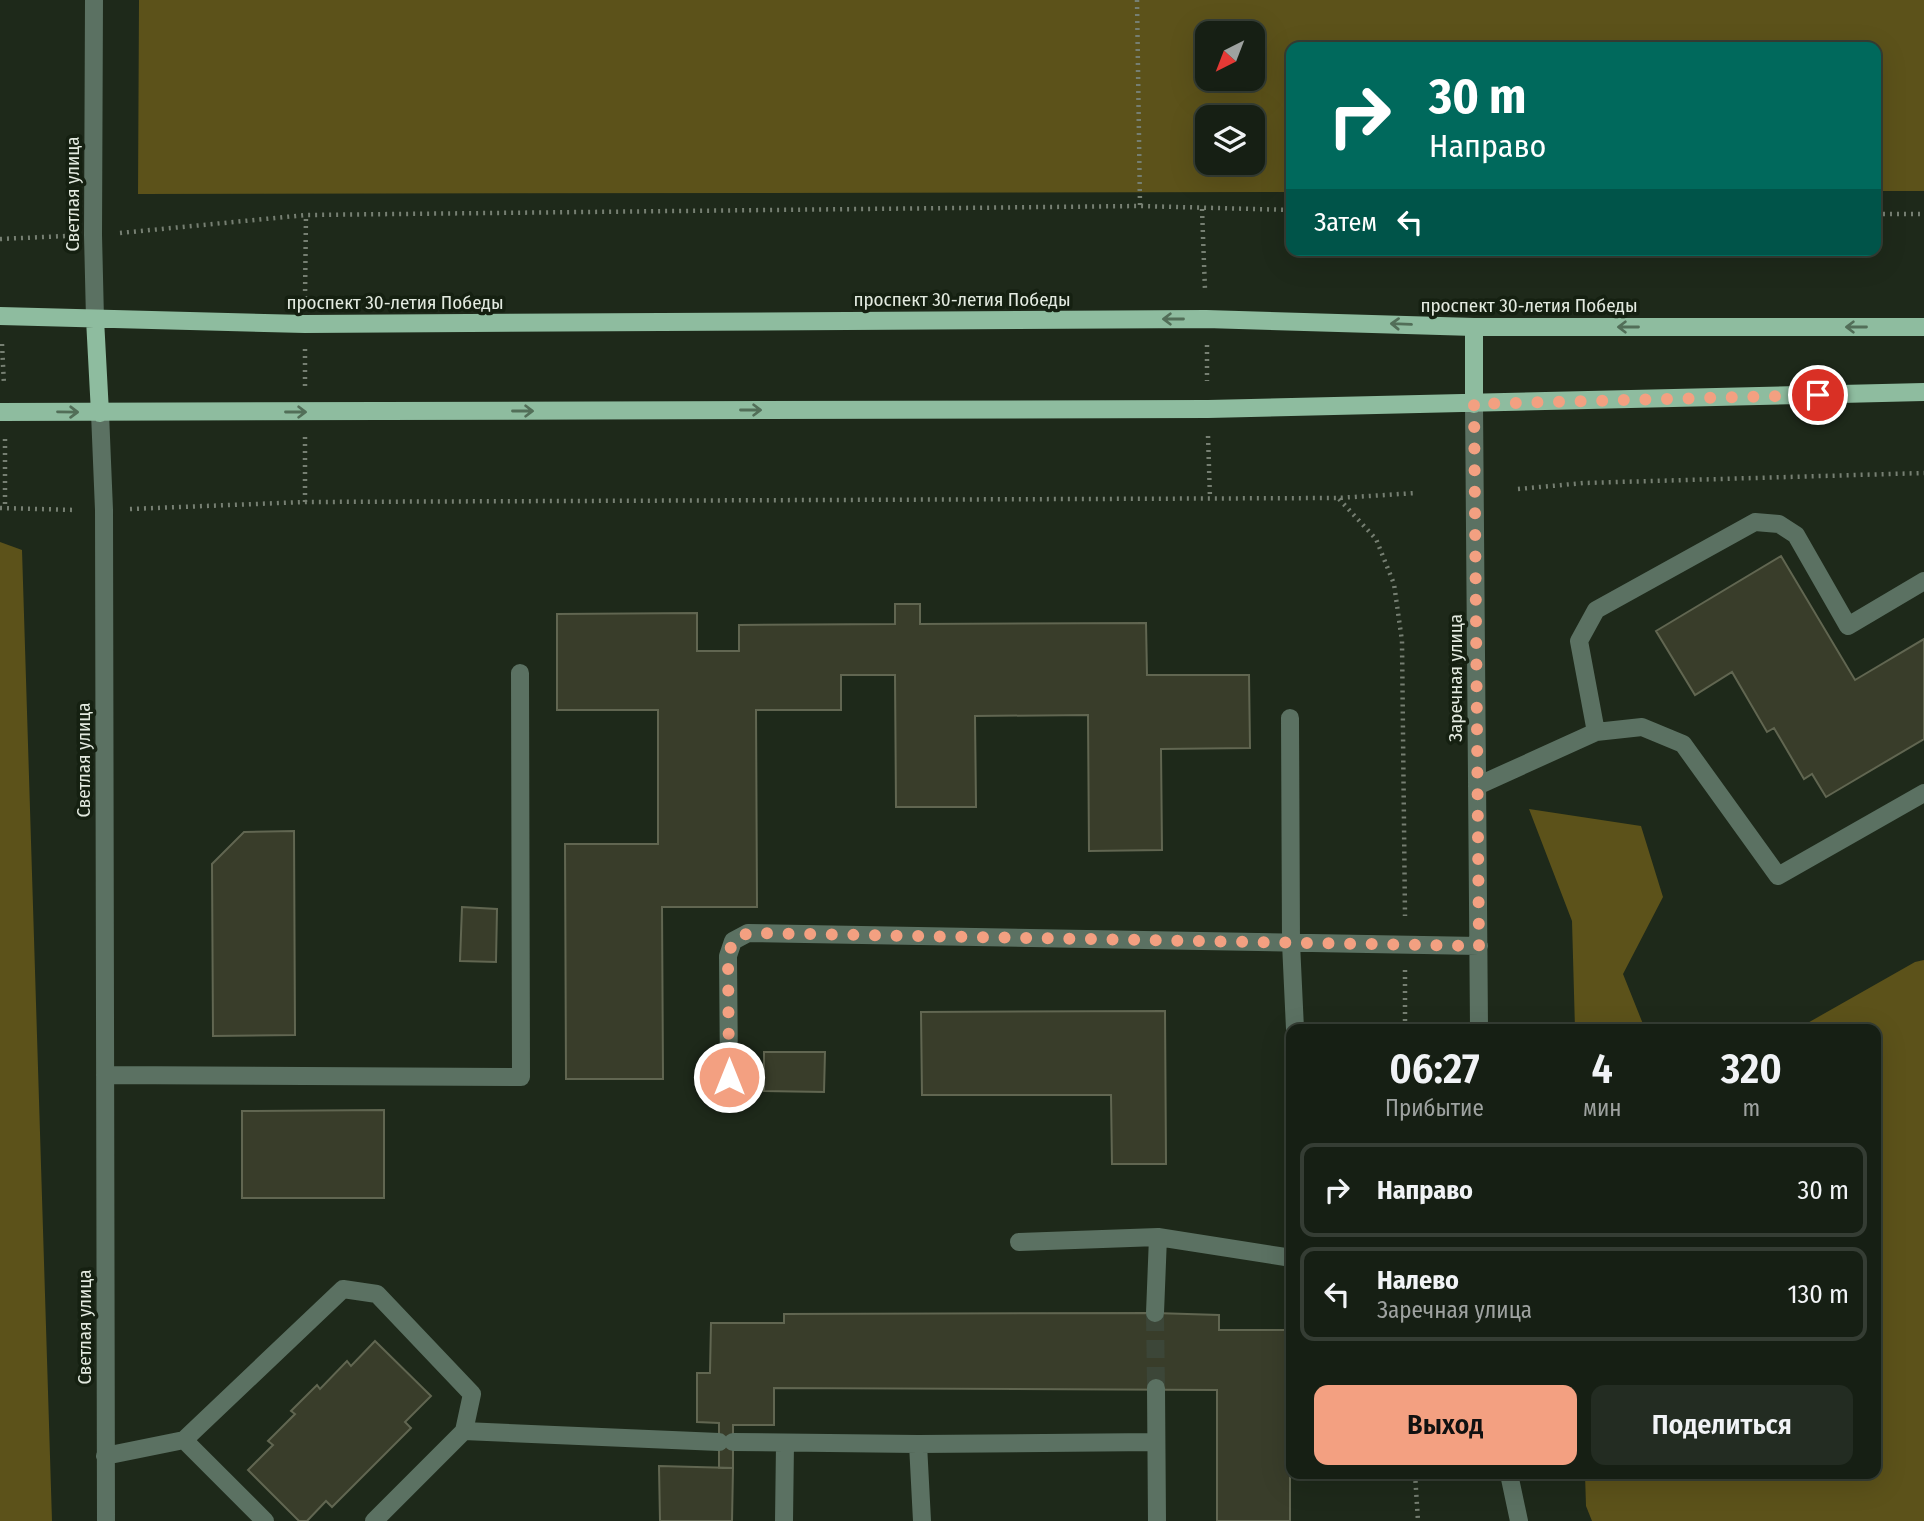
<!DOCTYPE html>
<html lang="ru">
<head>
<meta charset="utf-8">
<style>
  body { margin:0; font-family:"Fira Sans Condensed",sans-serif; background:#232c22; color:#f1f3f6; height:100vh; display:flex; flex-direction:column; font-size:26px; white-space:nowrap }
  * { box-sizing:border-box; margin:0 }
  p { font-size:23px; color:#9ea2a0 }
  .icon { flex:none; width:38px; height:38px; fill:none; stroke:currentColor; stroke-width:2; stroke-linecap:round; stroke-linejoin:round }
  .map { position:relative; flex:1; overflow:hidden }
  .panel { position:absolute; left:1286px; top:1024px; width:595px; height:455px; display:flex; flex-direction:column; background:#161f14; border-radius:14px; box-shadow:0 7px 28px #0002,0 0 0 2px #353d34 }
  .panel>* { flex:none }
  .top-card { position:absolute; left:1286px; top:42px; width:595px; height:214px; border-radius:14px; box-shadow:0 7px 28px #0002,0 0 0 2px #353d34; background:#00695c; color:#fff; overflow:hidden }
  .needle { width:46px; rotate:222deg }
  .tools { position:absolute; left:1195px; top:21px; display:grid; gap:14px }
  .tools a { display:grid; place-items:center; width:70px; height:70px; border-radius:14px; background:#161f14; box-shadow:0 7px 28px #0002,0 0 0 2px #353d34; font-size:35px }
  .pin { position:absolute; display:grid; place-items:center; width:60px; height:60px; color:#fff; margin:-30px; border:4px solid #fff; border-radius:50%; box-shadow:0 2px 7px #0007 }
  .me { position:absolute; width:77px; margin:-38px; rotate:0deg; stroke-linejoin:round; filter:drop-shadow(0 0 5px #0008) }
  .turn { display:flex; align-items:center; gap:24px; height:147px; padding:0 28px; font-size:32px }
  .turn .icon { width:91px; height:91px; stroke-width:2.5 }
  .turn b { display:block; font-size:49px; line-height:60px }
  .then { display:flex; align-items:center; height:66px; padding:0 28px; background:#0003; gap:14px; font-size:26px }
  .eta { display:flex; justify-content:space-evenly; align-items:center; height:119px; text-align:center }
  .eta b { font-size:42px; font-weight:600; line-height:49px }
  .action { display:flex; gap:14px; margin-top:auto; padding:14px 28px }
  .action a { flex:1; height:80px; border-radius:14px; background:#f3a081; color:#111; font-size:28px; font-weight:600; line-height:80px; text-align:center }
  .action a+a { background:#232c22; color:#f1f3f6 }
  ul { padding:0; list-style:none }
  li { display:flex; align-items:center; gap:21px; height:94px; margin:0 14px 10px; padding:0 14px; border:4px solid #353d34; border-radius:14px }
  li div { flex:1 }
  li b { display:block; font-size:26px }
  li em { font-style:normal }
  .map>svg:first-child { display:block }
  .forest { fill:#5c521a; fill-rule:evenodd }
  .building { fill:#393d2a; stroke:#616651; stroke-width:2 }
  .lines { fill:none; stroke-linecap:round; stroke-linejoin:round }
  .minor-tunnel { stroke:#3c4638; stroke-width:18; stroke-dasharray:18 9; stroke-linecap:butt }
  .path { stroke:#767f72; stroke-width:4.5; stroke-dasharray:2 5; stroke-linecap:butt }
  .minor { stroke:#5b7162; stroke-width:18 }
  .major { stroke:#8ebc9f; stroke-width:18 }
  .oneway { stroke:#526e58 }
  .route { stroke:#f3a081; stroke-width:12; stroke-dasharray:0 21.6 }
  .labels { text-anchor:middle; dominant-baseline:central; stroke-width:7; stroke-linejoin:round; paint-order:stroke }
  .street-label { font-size:19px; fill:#e3eae0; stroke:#152011 }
</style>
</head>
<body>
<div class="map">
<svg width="1924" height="1521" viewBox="0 0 1924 1521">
  <rect width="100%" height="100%" fill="#1e291a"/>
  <path class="forest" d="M139 0H1924V191H1876V47H1292L1291 192 138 194ZM1253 33V79H1208V33ZM1253 117V163H1208V117Z
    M0 542 22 550 52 1521H0Z
    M1529 809 1641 826 1663 897 1623 974 1645 1029H1575L1572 921Z
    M1924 960V1521H1592L1586 1506 1585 1474H1876V1029H1797L1915 962Z"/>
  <path class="building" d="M1781 556 1855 680 1924 639V739L1826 797 1812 774 1804 779 1774 728 1767 732 1732 672 1695 695 1656 631Z
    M895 604H920V624L1146 623 1147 675H1249L1250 748 1161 749 1162 850 1089 851 1088 715 975 716 976 807H896L895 675H841V710H756L757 907H662L663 1079H566L565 844H658V710H557V614L697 613V651H739V625L895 624Z
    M294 831 295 1035 213 1036 212 864 244 832Z
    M462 907 497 909 496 962 460 961Z
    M1165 1011 1166 1164H1112L1111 1095H922L921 1012Z
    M764 1052H825L824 1092 764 1091Z
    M384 1110V1198H242V1111Z
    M1155 1313 1219 1315V1330H1290V1521H1217V1390L774 1388V1425H733V1468H719V1423L697 1422V1373H710L711 1323H784V1314Z
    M375 1341 431 1396 405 1422 411 1428 332 1507 326 1501 307 1521H299L248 1470 273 1445 268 1441 295 1414 291 1411 317 1385 320 1389 347 1361 351 1366Z
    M659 1466 733 1468 732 1521H660Z"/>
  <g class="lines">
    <path class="minor-tunnel" d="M1155 1313 1156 1388"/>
    <path class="path" d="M1137 0 1140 206
      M1202 209 1205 290
      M1876 214H1924
      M120 233 306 215 1140 206 1292 210
      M0 239 66 236
      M305 298 306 215
      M2 344 4 385
      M1207 345V381
      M305 349V386
      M1208 436 1210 498
      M5 439V508
      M1518 489 1584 483 1924 473
      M1339 499 1376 539 1394 584 1402 641 1405 916
      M305 502V437
      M0 508 76 510
      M130 509 305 502 1338 498 1416 493
      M1405 970V1029
      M1415 1474 1418 1521"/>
    <path class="minor" d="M94 0 93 235 95 319
      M1474 404 1479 1029
      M100 413 104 510 106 1521
      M1290 718 1291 943 1295 1029
      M1596 732 1642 727 1683 744 1778 876 1924 793
      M1477 786 1596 732 1579 641 1596 610 1755 522 1779 524 1796 535 1848 626 1924 581
      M105 1075 521 1077 520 673
      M729 1077 728 956 733 941 748 933 1479 946
      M1019 1242 1158 1237
      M1155 1313 1158 1237 1292 1258
      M1156 1388 1157 1521
      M464 1431 719 1442
      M184 1440 265 1521
      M733 1442 918 1444 1156 1442
      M918 1444 922 1521
      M105 1456 184 1440 343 1289 377 1294 472 1394 464 1431 374 1521
      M1509 1474 1519 1521
      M784 1521 785 1444"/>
    <path class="major" d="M0 316 305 324 1206 319 1474 327H1924
      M95 319 100 413
      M1474 404V327
      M0 412 1208 409 1924 392"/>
  </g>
  <defs><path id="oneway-shaft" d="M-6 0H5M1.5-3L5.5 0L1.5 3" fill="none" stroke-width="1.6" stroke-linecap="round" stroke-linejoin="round" transform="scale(1.75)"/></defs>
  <g class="oneway">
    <use href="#oneway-shaft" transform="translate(1173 319) rotate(180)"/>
    <use href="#oneway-shaft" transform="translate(1401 324) rotate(-178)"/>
    <use href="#oneway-shaft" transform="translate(1628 327) rotate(-180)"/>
    <use href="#oneway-shaft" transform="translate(1856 327) rotate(-180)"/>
    <use href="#oneway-shaft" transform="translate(751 410)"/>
    <use href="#oneway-shaft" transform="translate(523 411)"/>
    <use href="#oneway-shaft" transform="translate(68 412) rotate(1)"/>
    <use href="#oneway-shaft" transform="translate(296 412)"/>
  </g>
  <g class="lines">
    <path class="route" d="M729 1077 728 956 733 941 748 933 1479 946 1474 404 1818 395"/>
  </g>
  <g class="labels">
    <g class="street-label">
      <text transform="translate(72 194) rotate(-90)">Светлая улица</text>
      <text x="962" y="299">проспект 30-летия Победы</text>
      <text x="395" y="302">проспект 30-летия Победы</text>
      <text x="1529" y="305">проспект 30-летия Победы</text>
      <text transform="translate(1455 678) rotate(-90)">Заречная улица</text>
      <text transform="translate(83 760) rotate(-90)">Светлая улица</text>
      <text transform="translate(84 1327) rotate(-90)">Светлая улица</text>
    </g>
  </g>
</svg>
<div class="tools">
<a><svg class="needle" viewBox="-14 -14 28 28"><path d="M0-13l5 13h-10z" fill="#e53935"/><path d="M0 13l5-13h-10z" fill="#9ea2a0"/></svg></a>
<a><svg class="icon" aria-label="layers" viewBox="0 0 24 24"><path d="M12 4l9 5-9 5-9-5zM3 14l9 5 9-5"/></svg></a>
</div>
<div class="pin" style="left:1818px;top:395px;background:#d93025"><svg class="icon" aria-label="arrive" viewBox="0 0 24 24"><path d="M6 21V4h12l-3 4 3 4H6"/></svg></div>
<svg class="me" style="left:729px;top:1077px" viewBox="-20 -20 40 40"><circle r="17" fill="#f3a081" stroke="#fff" stroke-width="3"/><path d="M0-11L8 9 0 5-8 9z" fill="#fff"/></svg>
<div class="top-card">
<div class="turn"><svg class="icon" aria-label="right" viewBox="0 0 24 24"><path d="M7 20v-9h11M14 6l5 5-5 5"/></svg><div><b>30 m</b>Направо</div></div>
<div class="then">Затем<svg class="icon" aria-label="left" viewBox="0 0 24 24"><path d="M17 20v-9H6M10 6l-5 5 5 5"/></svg></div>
</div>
<section class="panel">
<div class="eta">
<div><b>06:27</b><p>Прибытие</p></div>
<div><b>4</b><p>мин</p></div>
<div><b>320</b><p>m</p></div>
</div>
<ul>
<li><svg class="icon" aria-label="right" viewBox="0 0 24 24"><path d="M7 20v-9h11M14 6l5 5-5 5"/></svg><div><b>Направо</b></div><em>30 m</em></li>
<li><svg class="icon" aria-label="left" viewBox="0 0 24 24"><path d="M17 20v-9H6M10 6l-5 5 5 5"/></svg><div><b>Налево</b><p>Заречная улица</p></div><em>130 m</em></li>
</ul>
<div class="action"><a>Выход</a><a>Поделиться</a></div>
</section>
</div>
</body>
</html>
